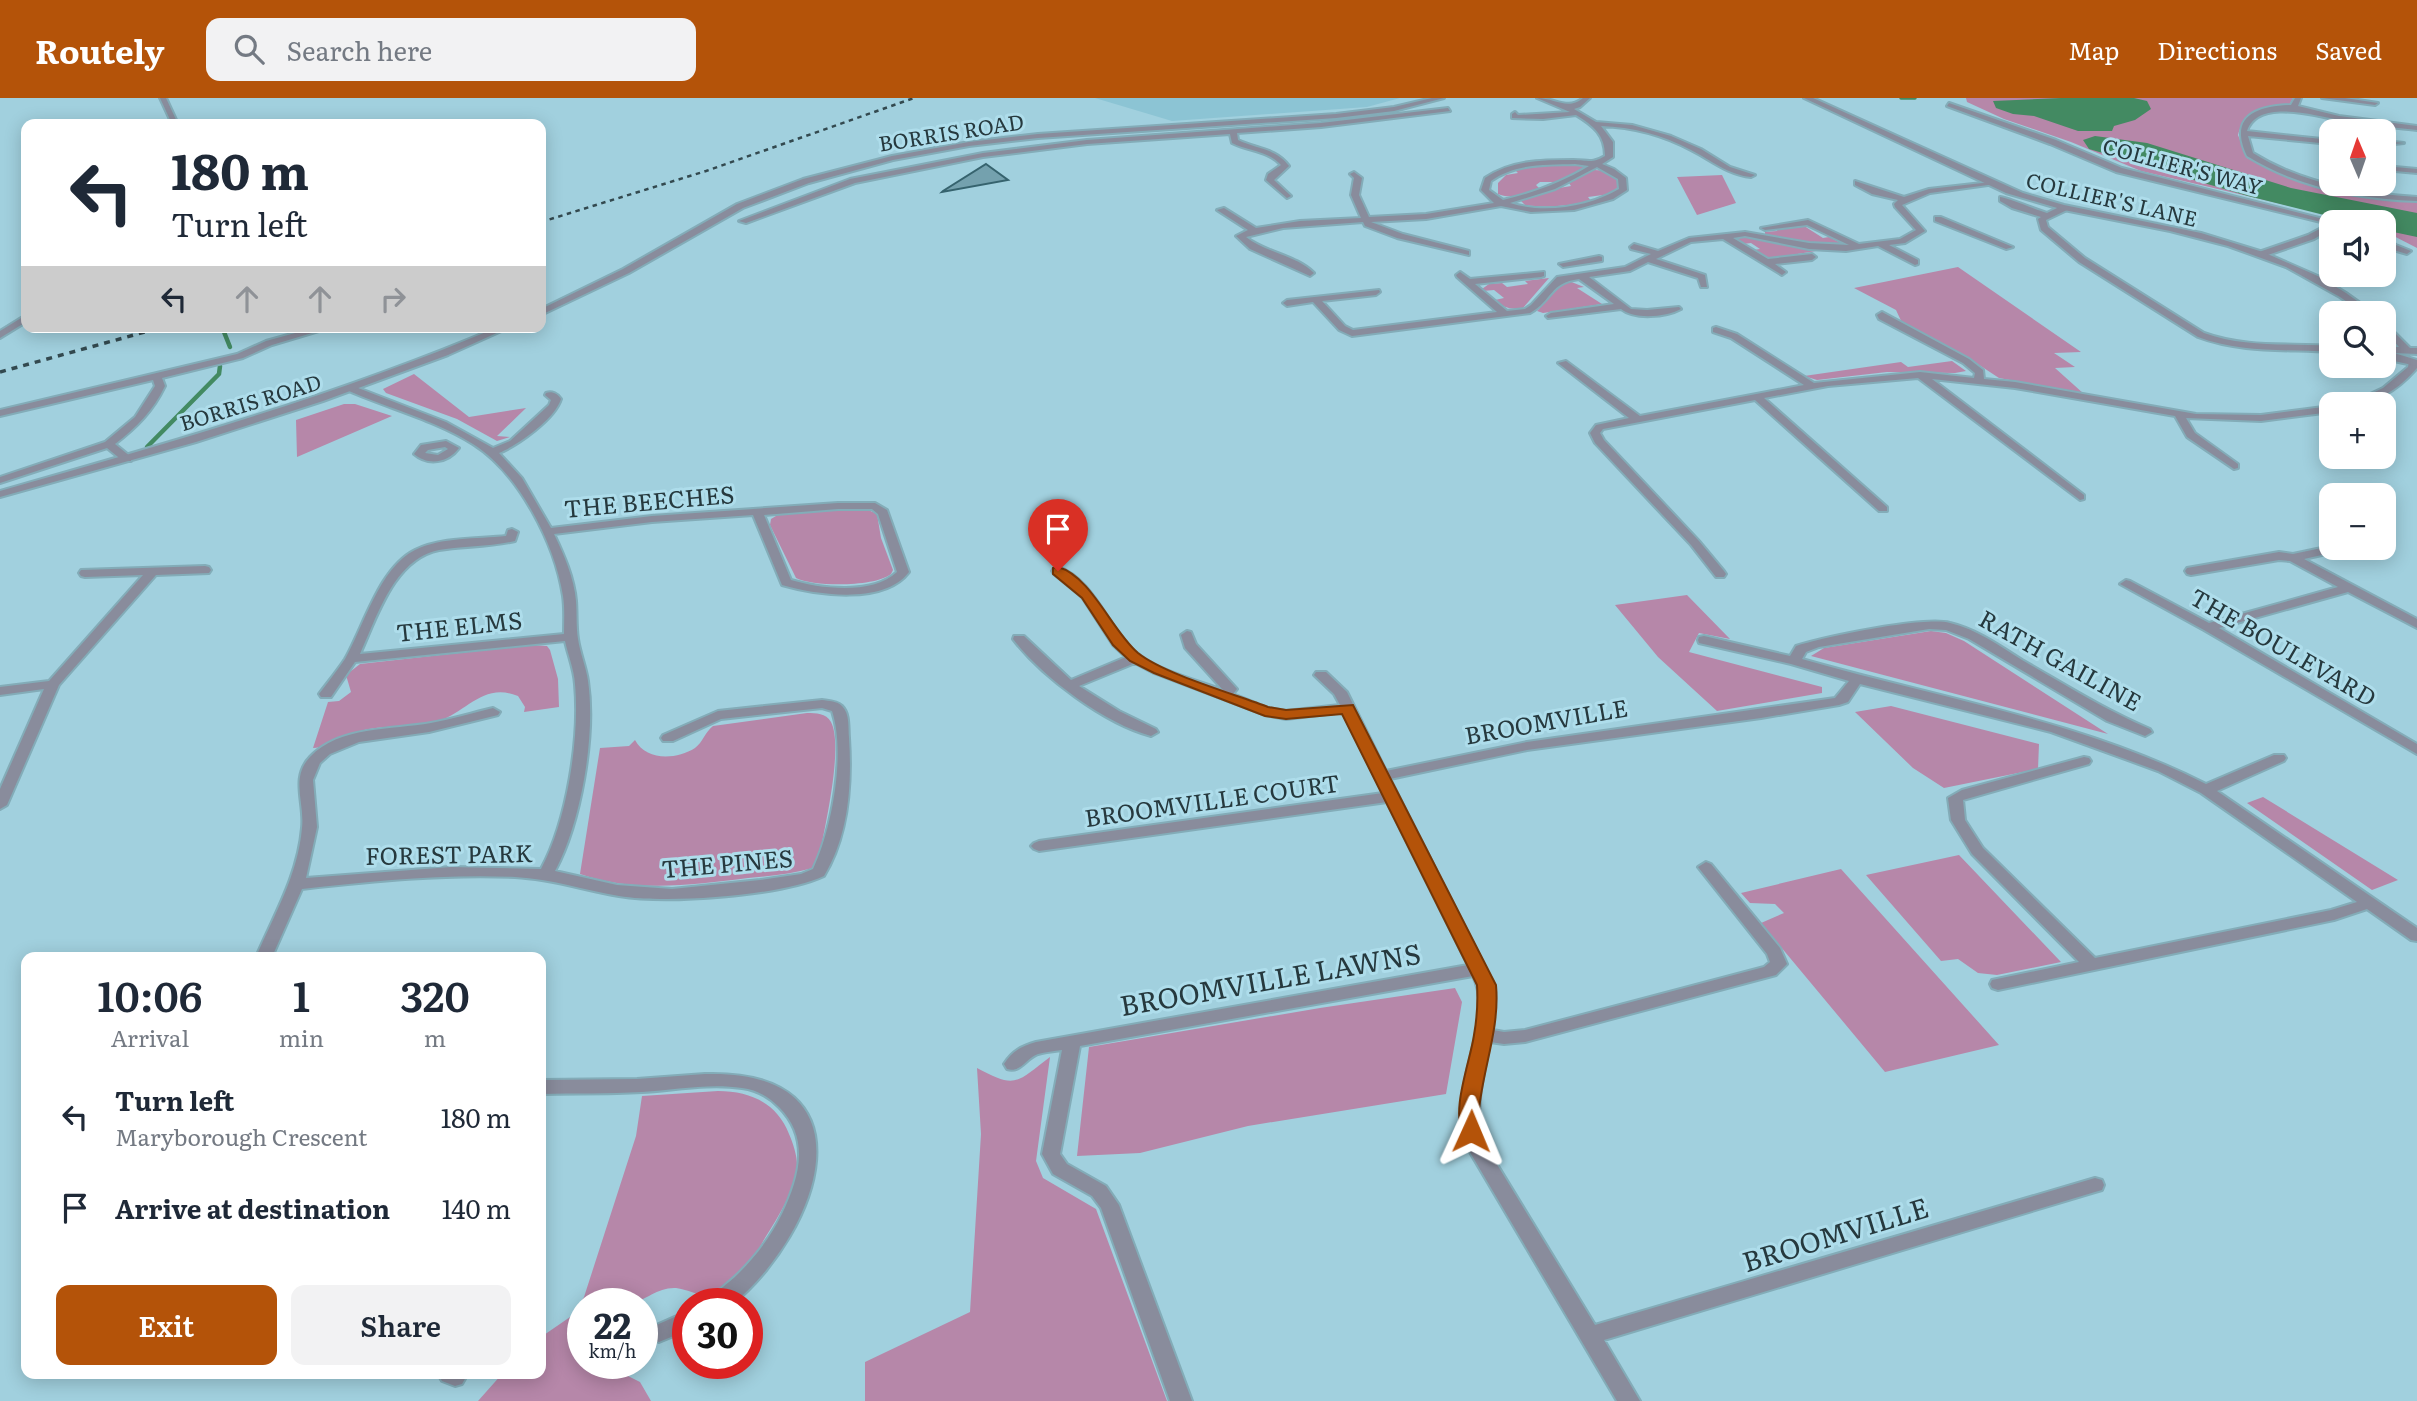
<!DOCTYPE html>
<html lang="en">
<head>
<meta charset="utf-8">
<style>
  body { margin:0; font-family:Literata,serif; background:#f2f2f3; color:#1f2937; height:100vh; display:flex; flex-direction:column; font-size:26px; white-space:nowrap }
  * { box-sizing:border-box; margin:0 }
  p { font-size:23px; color:#747a83 }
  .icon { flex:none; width:38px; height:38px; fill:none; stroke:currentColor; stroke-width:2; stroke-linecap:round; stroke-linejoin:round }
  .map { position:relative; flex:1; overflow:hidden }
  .sheet { position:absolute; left:21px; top:854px; width:525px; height:427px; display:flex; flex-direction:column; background:#fff; border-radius:14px; box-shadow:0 4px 18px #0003 }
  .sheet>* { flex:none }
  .banner { position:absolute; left:21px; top:21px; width:525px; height:214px; border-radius:14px; box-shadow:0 4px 18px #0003; background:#fff; color:#1f2937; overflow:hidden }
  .needle { width:46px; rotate:358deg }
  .controls { position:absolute; left:2319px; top:21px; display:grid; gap:14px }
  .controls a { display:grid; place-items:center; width:77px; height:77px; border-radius:14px; background:#fff; box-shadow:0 4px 18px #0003; font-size:35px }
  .speed { position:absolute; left:567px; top:1190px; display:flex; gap:14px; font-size:35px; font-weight:700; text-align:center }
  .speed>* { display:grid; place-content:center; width:91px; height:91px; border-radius:50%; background:#fff; box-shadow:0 4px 18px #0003; line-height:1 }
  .speed small { font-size:18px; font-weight:400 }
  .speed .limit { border:10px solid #d22; background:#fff; color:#111 }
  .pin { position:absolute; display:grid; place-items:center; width:60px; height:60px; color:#fff; margin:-72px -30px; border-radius:50% 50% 50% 0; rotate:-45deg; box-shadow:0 0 7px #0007 }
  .pin .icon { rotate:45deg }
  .me { position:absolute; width:77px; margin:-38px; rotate:1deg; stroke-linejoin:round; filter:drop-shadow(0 0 5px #0008) }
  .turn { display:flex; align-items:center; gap:24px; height:147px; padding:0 35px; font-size:32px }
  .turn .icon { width:91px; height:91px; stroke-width:2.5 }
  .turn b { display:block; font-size:49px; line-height:60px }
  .lanes { display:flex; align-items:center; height:66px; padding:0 35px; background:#0003; justify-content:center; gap:35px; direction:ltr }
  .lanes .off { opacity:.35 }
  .eta { display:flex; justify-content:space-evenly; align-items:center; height:119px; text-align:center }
  .eta b { font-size:42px; font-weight:600; line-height:49px }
  .button { display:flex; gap:14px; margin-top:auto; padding:14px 35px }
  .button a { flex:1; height:80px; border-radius:14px; background:#b45309; color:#fff; font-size:28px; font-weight:600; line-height:80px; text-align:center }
  .button a+a { background:#f2f2f3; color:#1f2937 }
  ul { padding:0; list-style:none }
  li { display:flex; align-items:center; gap:21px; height:91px; padding:0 35px }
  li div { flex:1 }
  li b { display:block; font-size:26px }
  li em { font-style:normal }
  header { display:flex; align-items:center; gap:42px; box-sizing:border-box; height:98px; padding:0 35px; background:#b45309; color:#fff }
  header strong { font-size:33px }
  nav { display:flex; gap:38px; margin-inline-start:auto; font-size:24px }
  .search { width:490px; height:63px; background:#f2f2f3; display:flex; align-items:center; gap:18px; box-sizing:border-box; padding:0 24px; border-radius:14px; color:#747a83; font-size:26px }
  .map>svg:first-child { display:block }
  .built { fill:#8cc4d4 }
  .green { fill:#b687a9 }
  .water { fill:#438a62 }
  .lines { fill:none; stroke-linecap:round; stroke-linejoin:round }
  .stream-far1 { stroke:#438a62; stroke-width:3.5 }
  .stream { stroke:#438a62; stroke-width:4.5 }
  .building { fill:#74a1ae; stroke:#36636e; stroke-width:2 }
  .minor-casing { stroke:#83acb8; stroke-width:4 }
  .tertiary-casing { stroke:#83acb8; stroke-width:4 }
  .minor { fill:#898c9c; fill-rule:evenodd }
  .tertiary { fill:#898c9c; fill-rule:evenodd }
  .rail-far1 { stroke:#33494f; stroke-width:2.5; stroke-dasharray:4.5 4.5; stroke-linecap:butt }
  .rail { stroke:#33494f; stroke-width:3.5; stroke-dasharray:6 6; stroke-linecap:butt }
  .route { fill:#b45309; stroke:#753606; stroke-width:2 }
  .labels { text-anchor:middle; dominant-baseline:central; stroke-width:6; stroke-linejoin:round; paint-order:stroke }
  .far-street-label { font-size:21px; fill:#26393e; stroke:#aeddeb }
  .street-label { font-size:24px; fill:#26393e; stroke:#aeddeb }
  .near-street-label { font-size:28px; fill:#26393e; stroke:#aeddeb }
</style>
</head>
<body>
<header>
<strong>Routely</strong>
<div class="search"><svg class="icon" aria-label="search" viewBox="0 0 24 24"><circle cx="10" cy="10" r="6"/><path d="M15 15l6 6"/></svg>Search here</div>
<nav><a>Map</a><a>Directions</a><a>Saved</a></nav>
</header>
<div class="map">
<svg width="2417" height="1303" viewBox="0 0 2417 1303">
  <rect width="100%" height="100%" fill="#a1d0de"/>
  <path class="built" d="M1095 0H1400L1367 9 1172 23Z"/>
  <path class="green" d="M1966 0H2293L2289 7C2266 8 2244 12 2238 37L2247 60C2301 86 2357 96 2417 102V150L2384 133V124H2346L2329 117 2141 73 2071 44 2004 21 1967 4Z
    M1579 65 1589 68 1555 84H1540L1536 87 1539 90C1525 95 1512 102 1498 96V85L1506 77 1518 75 1515 72 1517 71Z
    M1594 72 1609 73 1619 82 1620 87 1610 96 1588 99 1591 103C1568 108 1548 110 1525 107L1521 103 1553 91 1571 88 1569 85Z
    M1722 77 1736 105 1697 117 1677 79Z
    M1801 126 1823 140 1829 139 1841 145 1811 146 1765 136V134L1777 133 1778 128Z
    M1745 138 1753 139 1822 152 1773 160 1764 159 1753 152 1760 151 1751 145 1743 146 1736 141Z
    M1958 169 2081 254 2054 255 2075 269 2055 270 2084 296 1999 280 1961 255 1903 227 1896 212 1854 190Z
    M1549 180 1523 210C1510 212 1505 210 1495 202L1504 200 1494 192 1483 193 1482 191 1489 186 1502 185 1507 189 1528 186 1525 183Z
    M1569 183 1584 189 1577 190 1602 206 1543 215 1537 213 1562 186Z
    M1952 263 1966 273 1955 275 1887 274 1817 282 1804 278 1901 264 1908 269Z
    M414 276 469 319 526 310 497 338 510 339 497 343 457 321 386 295 383 291Z
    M344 306H355L392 318 297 359 296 322Z
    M851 410H864L877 416 881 440 893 472 891 476C875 489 814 489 796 480L770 427 771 421 781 415Z
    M1687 497 1730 541 1699 535 1689 554 1822 589V595L1717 613 1658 559 1615 507Z
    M1931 533 1946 535 1964 543 2108 636 1811 558 1824 550Z
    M531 547 547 548 550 552 558 581 559 609 524 614 525 609 518 598C483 584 467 614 439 623 417 630 392 627 369 631 349 634 332 649 313 650L328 604 339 603 351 594 346 577 360 566Z
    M1891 608 2039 646 2038 671 1944 690 1913 670 1855 614Z
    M807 615C816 615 826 615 831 624 844 649 824 732 819 760L813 770C792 776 770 778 748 780 693 787 634 795 580 776L600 650 629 648 635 642C646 663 676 662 695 650 703 644 705 634 713 628Z
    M2263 699 2398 782 2372 792 2247 705Z
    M1959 757 2061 864 1997 877 1978 875 1958 861 1941 863 1866 777Z
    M1841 771 1999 947 1885 974 1761 825 1784 815 1775 806 1750 805 1741 795Z
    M1455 890 1462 904 1446 996 1248 1028 1140 1055 1077 1058 1089 949 1320 910Z
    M1050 959 1036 1063 1043 1080 1096 1111 1167 1303H865V1264L970 1214 981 1036 977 970C1016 991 1016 985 1050 959Z
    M718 993C750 993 777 1005 789 1036 793 1045 797 1057 797 1067 795 1093 778 1119 765 1140 753 1160 743 1182 722 1193 704 1203 692 1192 676 1190 658 1189 646 1202 631 1206 617 1209 597 1206 583 1206V1265H616L626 1277 640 1284 651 1303H478L502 1276H541V1239L573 1217 584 1199 636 1038 642 998Z"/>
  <path class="water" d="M2061 0H2134L2147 3 2151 11 2135 22 2114 28 2112 33H2078L2034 18 2013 16 1996 10 1993 3Z
    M2095 38 2147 45 2291 90 2417 115V139L2384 132V124L2344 122 2248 98 2089 51 2083 42Z"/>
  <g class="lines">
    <path class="stream-far1" d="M1901 0H1915
      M300 26 303 24"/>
    <path class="stream" d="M222 229 230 249
      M147 349 219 276 220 268"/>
  </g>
  <path class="building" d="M986 66 1008 82 942 94 943 93Z"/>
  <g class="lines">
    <g class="minor-casing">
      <path id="minor" d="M160 0H166L178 26H172Z
        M1537 0C1555 0 1568 13 1583 0H1590L1580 9 1574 11 1596 24 1632 27 1671 38 1701 51 1730 69 1755 77 1751 79C1728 77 1711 62 1691 52 1663 37 1632 29 1601 28L1613 44V59L1602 66 1614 71 1626 80 1627 92 1613 101 1574 112 1531 114 1501 108 1426 121 1371 124 1403 136 1469 153V157L1397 140 1365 128 1363 124 1283 130 1246 139C1266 155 1296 157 1314 175L1310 178 1250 151 1236 138 1248 132 1217 112 1224 110 1256 130 1300 123 1361 120 1351 97 1354 80 1350 76 1354 74 1362 80 1359 97 1369 119 1426 116 1494 105 1481 92 1485 80C1511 62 1543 62 1573 62 1588 62 1592 66 1605 58 1605 37 1594 28 1576 17L1543 21 1512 20V16L1515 14 1518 17 1570 14ZM1575 66 1589 68C1563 84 1533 95 1503 102L1489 92 1491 83C1516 65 1546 67 1575 66ZM1597 69 1618 81 1619 91C1589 109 1544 116 1510 105L1555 91Z
        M2295 0H2301L2298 8 2339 18 2417 28V32C2392 29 2366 27 2340 22 2315 18 2258 0 2247 33L2331 42V46L2248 38 2253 55C2301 85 2361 96 2417 99V103C2359 101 2297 89 2247 58 2228 18 2257 8 2291 7Z
        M2322 0H2345L2378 5 2375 7Z
        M1949 5 2056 42 2122 70 2335 124H2331V131L2314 141 2265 158H2259V154L2308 137 2329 126 2116 74 2050 46 1947 8Z
        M1448 10 1450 13 1321 29 1237 35 1238 42C1256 51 1276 50 1289 68L1274 82 1291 98 1287 100 1266 82 1268 76 1281 67C1269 53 1248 53 1232 45L1230 36 1087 46 983 59 855 85 746 125 739 123 850 81 983 55 1087 42 1321 25Z
        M2384 43 2404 45 2384 47Z
        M2384 68 2417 71V75L2384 72Z
        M1855 83 1904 99 1929 91 1991 84 1995 86 1930 95 1902 107 1925 133 1905 145 1889 147 1918 162V166L1915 167 1878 148 1846 153 1809 151 1745 138 1733 140 1768 161 1812 156 1816 159 1812 162 1775 166 1786 174 1782 177 1723 141 1691 144 1656 161 1705 177 1707 189H1701L1698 180 1648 164 1630 173 1589 179 1631 211 1647 212 1679 209 1681 211C1666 219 1635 222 1621 211L1548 220 1546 218 1551 215 1614 206 1579 181C1549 185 1553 202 1530 215L1352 238 1339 232 1313 204 1287 208 1283 205 1287 202 1379 192 1380 194 1376 197 1322 203 1345 228 1353 232 1497 214 1457 179 1456 177 1460 174 1470 181 1544 174V178L1541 179 1475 186 1507 213 1525 211 1531 207 1557 179 1625 169 1651 156 1631 151 1630 149 1634 146 1658 153 1689 140 1745 134 1809 145 1849 147 1807 127 1765 132 1761 130 1808 122 1859 146 1900 141 1916 132 1895 109 1894 106 1898 102 1872 96 1855 87Z
        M2000 99C2009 100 2036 112 2047 115L2061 108H2067V112L2046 122 2048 129 2085 160 2204 235C2245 250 2289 245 2331 248V254C2286 251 2240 255 2198 239L2079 164 2041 132 2038 121 2041 119 2012 110 2000 103Z
        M1935 119H1941L2013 149 2006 151 1935 123Z
        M2384 139 2396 147 2411 153 2407 156 2390 151 2384 145Z
        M1599 158 1602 159V163L1563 169 1559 166Z
        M1882 214 1969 261 1983 272 1984 281 2015 284 2196 316 2261 317 2331 308V314L2261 323 2186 320 2195 335 2238 366V370L2234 371 2187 339 2175 318 2015 290 1932 281 2084 397V401L2080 402 1918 280 1828 288 1764 300 1887 409V413H1879L1755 302 1603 331 1600 335 1604 342 1699 443 1724 473 1726 476 1724 479H1716L1691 447 1595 345 1590 335 1596 327 1629 320 1558 265 1566 263 1640 318 1804 287 1731 240 1713 234V230L1716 229 1737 236 1814 285 1920 274 1974 280 1975 275 1963 265 1879 221 1877 217Z
        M26 217V224L0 240V233Z
        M317 229H332L272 247 243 260 162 280 165 288C153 313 137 329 115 346L131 359V363H123L107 350 0 385V379L105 344 135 319 155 288 153 282 0 318V312L237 256 266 243Z
        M2412 262 2417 265V270C2399 291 2377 306 2349 306L2383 290 2408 269 2409 263Z
        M353 288 446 324 493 350 510 343 549 307 551 302 545 297 546 295C552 293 558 296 561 301 555 321 518 347 499 355L522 380 551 430 652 418 838 405H875L887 412 909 474C884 507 817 497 782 487L753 417 652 424 554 436C564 457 574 480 576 503 577 516 576 528 578 541 580 555 586 569 588 583 596 637 581 725 555 773L617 787 672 791 760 782 801 776 813 771C832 731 846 655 832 613L822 610 721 621 673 643H663L661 640 663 637 718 613 822 602C829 603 837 603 842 608 850 616 848 629 849 640 852 686 849 737 824 778 781 798 667 806 619 798 583 792 553 781 515 779 444 776 373 783 302 791L272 859H256C274 817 298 777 302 730 305 705 290 680 310 659 339 628 392 632 431 625 452 621 472 615 493 610L500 614 498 617 429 634 359 644 330 656 320 665 313 682 317 729 306 780 451 769 541 771C567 723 580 640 575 586 574 571 568 557 565 543L355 564 331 599H321L319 596C328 584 337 573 345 561 364 528 379 470 415 452 441 439 477 441 506 438L508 432 512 431 518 434 515 443C490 449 464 448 439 452 394 461 377 519 360 556L564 536C564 523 565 511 563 498 555 446 519 375 473 346 435 322 390 311 349 293V289ZM838 411H872L878 416 897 474C873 497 821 491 791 482L764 417Z
        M446 343 459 350C448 365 428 368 414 356L421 347ZM445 349 448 351 438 357 425 355 428 352Z
        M2331 448 2346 450 2344 452 2304 461 2417 521V530L2348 494 2219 530 2417 646V656L2204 532 2120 486 2126 482 2130 483 2209 525 2338 489 2290 463 2279 462 2191 477 2187 476 2185 473 2187 470 2279 454 2293 456Z
        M205 468 209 469 211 472 209 475 156 477 59 587 7 707 0 711V691L44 591 0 597V589L49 583 143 477 85 479 81 478 79 475 81 472Z
        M1058 469C1095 482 1109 533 1138 556 1161 574 1196 582 1223 592L1185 550 1181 537 1187 533 1191 534 1196 546 1237 591 1233 596 1268 610 1286 613 1340 607 1334 596 1314 577 1316 574H1326L1347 594 1386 673 1527 644 1835 600 1849 583 1791 566 1699 545 1698 542 1699 539 1704 538 1790 558 1796 548C1825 539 1924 518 1950 525 1976 531 2000 548 2022 562 2064 586 2105 612 2150 631L2152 634 2145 638 2107 623 1969 541 1946 532 1929 531 1819 549 1806 554 1802 561C1937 600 2080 622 2206 686L2274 657H2284L2286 660 2284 663 2217 693 2417 830V843L2411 842 2367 811 2334 822 1998 892 1992 890 1990 886 1992 882 2079 864 1972 756 1951 722 1948 700 1962 692 2084 659 2089 660 2091 663 2089 666 1963 702 1965 722 1983 750 2095 860 2331 812 2357 804 2201 695 2158 673 2051 634 1860 586 1848 604 1839 607 1761 620 1527 652 1390 681 1494 887 1493 932 1504 934 1525 932 1764 869 1770 864 1767 856 1698 769 1706 764 1711 766 1780 850 1787 866 1776 877 1525 944 1504 946 1490 944C1483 985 1472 1008 1487 1050L1595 1227 2095 1080 2102 1082 2104 1087 2102 1092 2095 1094 1604 1242 1640 1303H1617L1471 1056C1439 995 1498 928 1473 878L1080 948 1060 1056 1067 1066 1106 1088 1119 1107 1192 1303H1170L1101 1110 1092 1098 1053 1076 1042 1056 1062 952C1054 953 1045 954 1038 956 1025 961 1021 975 1007 971L1004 966C1012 953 1022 948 1036 944L1468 867 1387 704 1039 753 1034 751 1031 748 1034 745 1039 743 1383 695 1343 614 1286 621 1265 617 1154 575 1135 565 1079 588 1119 613 1156 631 1158 634 1151 638C1105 626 1041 578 1013 541L1014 538H1024L1071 582 1126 559 1113 547 1082 499 1054 476 1052 473 1054 470Z
        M705 976C877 971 820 1133 733 1206H708C714 1194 728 1186 738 1176 755 1159 771 1139 782 1116 799 1080 811 1041 779 1009 768 998 757 992 742 990 709 985 675 992 642 994 608 996 574 995 541 996V982L637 981Z
        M688 1213V1232L659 1244 652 1241 649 1235 652 1229Z
        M438 1276H464L466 1279 462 1286 455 1288 442 1283Z"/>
    </g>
    <g class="tertiary-casing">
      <path id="tertiary" d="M1432 0H1444L1394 13 1336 20 1038 40 969 48 893 62 809 85 743 110 629 175 541 217V211L623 171 737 106 803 81 892 58 969 44 1038 36 1336 16 1394 9Z
        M1804 0H1813L2023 95 2064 107 2201 135 2263 154 2320 179 2346 195 2374 215H2363L2340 199 2286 169 2228 148 2170 133 2064 112 2006 95Z
        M2384 224 2410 250H2417V256L2394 255 2417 262V268L2394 263 2384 257V253L2391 249H2399L2384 232Z
        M498 229H510L448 257 323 303 196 344 0 399V393C169 345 336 298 498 229Z"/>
    </g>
    <use href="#minor" class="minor"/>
    <use href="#tertiary" class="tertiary"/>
    <path class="rail-far1" d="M541 124 706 73 914 0"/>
    <path class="rail" d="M0 274 163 229"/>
  </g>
  <path class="route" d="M1058 469C1091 478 1112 533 1138 555 1164 576 1234 596 1268 609L1286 612 1353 607 1496 887C1500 930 1483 970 1479 1012 1478 1022 1483 1030 1479 1039L1471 1041 1464 1039C1450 1013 1470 965 1474 937 1477 920 1478 904 1477 887L1342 616 1286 621 1265 618 1154 575 1130 563 1113 547 1082 500 1053 476V470Z"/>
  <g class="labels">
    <g class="far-street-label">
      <text transform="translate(951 33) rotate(-9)">BORRIS ROAD</text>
      <text transform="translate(2183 67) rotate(15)">COLLIER'S WAY</text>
      <text transform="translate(2112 100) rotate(13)">COLLIER'S LANE</text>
      <text transform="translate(250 303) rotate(-17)">BORRIS ROAD</text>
    </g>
    <g class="street-label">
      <text transform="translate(649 402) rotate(-5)">THE BEECHES</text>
      <text transform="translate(459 527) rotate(-6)">THE ELMS</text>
      <text transform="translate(2284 548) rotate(30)">THE BOULEVARD</text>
      <text transform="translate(2061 561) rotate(29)">RATH GAILINE</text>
      <text transform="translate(1546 622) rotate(-10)">BROOMVILLE</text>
      <text transform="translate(1212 701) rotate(-8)">BROOMVILLE COURT</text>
      <text transform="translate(449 755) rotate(-1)">FOREST PARK</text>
      <text transform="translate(727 764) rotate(-5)">THE PINES</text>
    </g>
    <g class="near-street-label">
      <text transform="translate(1270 880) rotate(-10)">BROOMVILLE LAWNS</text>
      <text transform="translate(1835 1135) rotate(-17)">BROOMVILLE</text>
    </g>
  </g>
</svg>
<div class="controls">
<a><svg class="needle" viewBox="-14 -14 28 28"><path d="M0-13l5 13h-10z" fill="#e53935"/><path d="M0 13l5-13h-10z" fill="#747a83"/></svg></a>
<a><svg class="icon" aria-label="sound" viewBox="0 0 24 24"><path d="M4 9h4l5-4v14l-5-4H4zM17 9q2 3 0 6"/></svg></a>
<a><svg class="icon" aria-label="search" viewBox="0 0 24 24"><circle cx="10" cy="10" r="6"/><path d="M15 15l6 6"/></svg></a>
<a>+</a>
<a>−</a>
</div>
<div class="speed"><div>22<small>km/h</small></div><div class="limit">30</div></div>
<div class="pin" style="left:1058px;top:473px;background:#d93025"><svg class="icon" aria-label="arrive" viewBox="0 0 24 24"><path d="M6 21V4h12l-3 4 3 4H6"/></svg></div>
<svg class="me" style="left:1471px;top:1033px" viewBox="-20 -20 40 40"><path d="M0-17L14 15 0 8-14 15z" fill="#b45309" stroke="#fff" stroke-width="4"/></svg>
<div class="banner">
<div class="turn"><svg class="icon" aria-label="left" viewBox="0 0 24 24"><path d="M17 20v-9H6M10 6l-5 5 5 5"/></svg><div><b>180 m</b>Turn left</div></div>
<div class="lanes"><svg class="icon" aria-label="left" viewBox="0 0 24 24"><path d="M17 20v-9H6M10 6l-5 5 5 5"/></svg><svg class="icon off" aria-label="ahead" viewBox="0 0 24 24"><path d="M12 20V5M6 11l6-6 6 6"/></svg><svg class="icon off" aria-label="ahead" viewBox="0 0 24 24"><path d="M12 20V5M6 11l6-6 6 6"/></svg><svg class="icon off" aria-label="right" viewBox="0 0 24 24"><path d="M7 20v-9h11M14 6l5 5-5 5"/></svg></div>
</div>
<section class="sheet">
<div class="eta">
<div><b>10:06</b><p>Arrival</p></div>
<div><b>1</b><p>min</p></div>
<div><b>320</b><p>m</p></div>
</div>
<ul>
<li><svg class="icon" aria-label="left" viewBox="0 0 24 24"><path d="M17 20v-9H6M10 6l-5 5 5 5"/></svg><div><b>Turn left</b><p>Maryborough Crescent</p></div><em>180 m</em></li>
<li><svg class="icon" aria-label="arrive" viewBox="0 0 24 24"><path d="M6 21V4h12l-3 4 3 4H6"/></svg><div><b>Arrive at destination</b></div><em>140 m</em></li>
</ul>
<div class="button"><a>Exit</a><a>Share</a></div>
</section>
</div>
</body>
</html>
